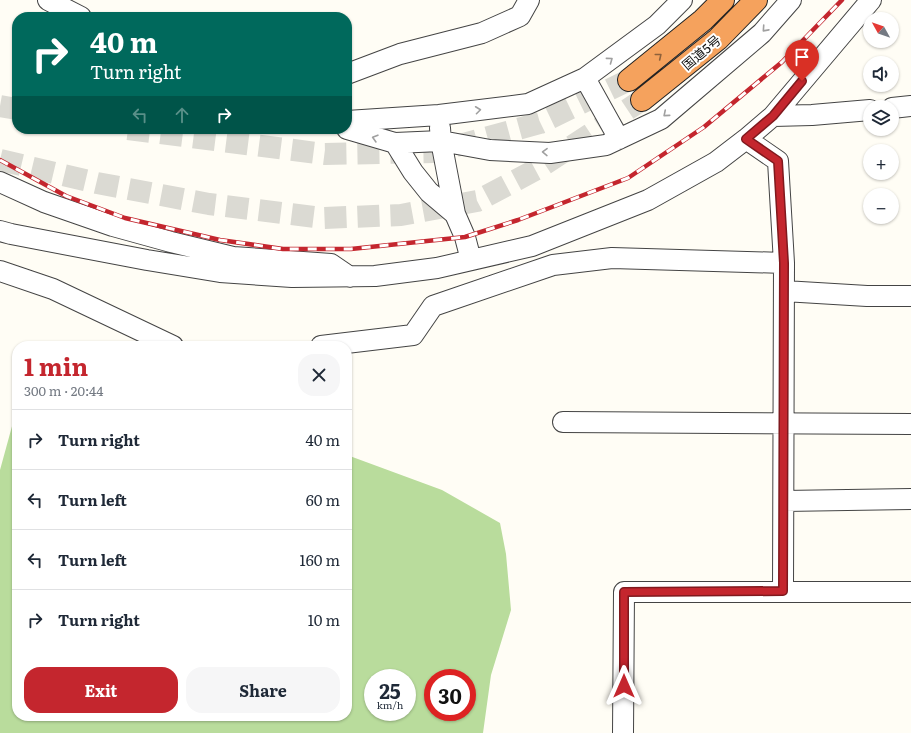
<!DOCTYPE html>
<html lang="en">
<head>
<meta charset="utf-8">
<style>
  body { margin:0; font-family:Literata,"Noto Sans JP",serif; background:#f6f6f7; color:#1f2937; height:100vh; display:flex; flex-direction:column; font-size:15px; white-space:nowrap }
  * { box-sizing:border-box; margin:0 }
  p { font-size:13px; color:#747a83 }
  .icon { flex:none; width:22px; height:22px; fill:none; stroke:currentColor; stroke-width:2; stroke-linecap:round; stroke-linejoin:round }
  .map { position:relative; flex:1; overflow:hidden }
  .panel { position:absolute; left:12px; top:341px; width:340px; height:380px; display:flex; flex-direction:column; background:#fff; border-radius:16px; box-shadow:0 1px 3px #0004 }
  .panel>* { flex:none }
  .banner { position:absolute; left:12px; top:12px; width:340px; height:122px; border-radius:16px; box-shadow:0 1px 3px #0004; background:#00695c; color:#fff; overflow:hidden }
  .needle { width:26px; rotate:310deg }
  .tools { position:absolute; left:863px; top:12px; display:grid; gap:8px }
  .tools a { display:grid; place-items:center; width:36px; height:36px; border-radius:50%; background:#fff; box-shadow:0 1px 3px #0004; font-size:20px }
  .speed { position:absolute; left:364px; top:669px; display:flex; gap:8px; font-size:20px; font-weight:700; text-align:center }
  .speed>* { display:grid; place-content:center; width:52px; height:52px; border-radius:50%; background:#fff; box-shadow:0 1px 3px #0004; line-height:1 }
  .speed small { font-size:10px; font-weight:400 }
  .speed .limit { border:6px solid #d22; background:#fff; color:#111 }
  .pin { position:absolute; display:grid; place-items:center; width:34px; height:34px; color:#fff; margin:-41px -17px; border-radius:50% 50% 50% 0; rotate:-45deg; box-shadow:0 0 4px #0007 }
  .pin .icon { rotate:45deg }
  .me { position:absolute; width:44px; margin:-22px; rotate:0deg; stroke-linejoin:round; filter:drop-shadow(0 0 3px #0008) }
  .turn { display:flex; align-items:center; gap:14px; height:84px; padding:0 12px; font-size:18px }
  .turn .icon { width:52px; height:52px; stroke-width:2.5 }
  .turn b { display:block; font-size:28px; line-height:34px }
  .lanes { display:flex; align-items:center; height:38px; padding:0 12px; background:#0003; justify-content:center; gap:20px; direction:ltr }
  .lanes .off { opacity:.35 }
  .round { display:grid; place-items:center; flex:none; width:42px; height:42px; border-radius:16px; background:#f6f6f7 }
  .overview { display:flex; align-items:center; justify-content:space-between; height:68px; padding:0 12px }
  h1 { font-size:24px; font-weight:700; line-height:30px; color:#c4262e }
  .button { display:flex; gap:8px; margin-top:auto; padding:8px 12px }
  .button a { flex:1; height:46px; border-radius:16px; background:#c4262e; color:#fff; font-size:16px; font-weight:700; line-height:46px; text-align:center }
  .button a+a { background:#f6f6f7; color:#1f2937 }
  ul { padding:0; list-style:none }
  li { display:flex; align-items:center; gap:12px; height:60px; padding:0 12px; border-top:1px solid #e0e1e3 }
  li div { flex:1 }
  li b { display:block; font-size:15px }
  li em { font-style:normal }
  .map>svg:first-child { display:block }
  .forest { fill:#b9dc9c; fill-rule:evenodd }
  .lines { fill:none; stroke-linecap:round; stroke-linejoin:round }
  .highway-tunnel { stroke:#dbdad3; stroke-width:22; stroke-dasharray:22 11; stroke-linecap:butt }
  .minor-casing { stroke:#444; stroke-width:22 }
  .highway-casing { stroke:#222; stroke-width:24 }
  .minor { stroke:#fff; stroke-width:20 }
  .highway { stroke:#f5a25d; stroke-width:22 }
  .rail-casing { stroke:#c4262e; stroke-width:4.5 }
  .rail { stroke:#fff; stroke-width:3; stroke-dasharray:9; stroke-linecap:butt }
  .oneway { stroke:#a0a0a0 }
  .oneway2 { stroke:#8e613b }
  .route-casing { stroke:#7f191e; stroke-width:10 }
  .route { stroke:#c4262e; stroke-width:7 }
  .labels { text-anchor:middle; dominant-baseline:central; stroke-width:4; stroke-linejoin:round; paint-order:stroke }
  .street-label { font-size:13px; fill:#111; stroke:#fff }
</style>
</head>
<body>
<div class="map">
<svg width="911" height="733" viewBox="0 0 911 733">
  <rect width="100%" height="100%" fill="#fffdf5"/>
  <path class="forest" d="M17 408V716H347V455L442 490 500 523 506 554 511 610 491 675 483 733H0V470ZM373 678H407V712H373ZM433 678H467V712H433Z"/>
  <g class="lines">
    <path class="highway-tunnel" d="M0 106 17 109
      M128 129 325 154 434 152 540 123 629 80
      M0 160 97 183 209 204 323 218 401 215 477 201 539 168 642 100"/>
    <g class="minor-casing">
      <path id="minor" d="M48 0 81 17
        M347 74 400 54 482 33 520 16 529 0
        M585 78 619 139
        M892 108 911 106
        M773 116 812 115 870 110
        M347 121 439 115 528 104 585 78 657 25 682 0
        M440 128 441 141 455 214 465 237 471 260
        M347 129 395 143 441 141 490 150 550 153 606 145 661 119 762 33 791 0
        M746 139 778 161 784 263 783 591
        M395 143 413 172 429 192 455 214
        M0 182 44 202 113 226 171 242 233 257 331 264 350 277
        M0 231 11 234 147 260 220 272 292 277 375 276 437 268 532 246 648 200 716 162 746 139 773 116 871 0
        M0 271 53 289 173 346
        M784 291 867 296H911
        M321 346 413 335 433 306 553 265 612 258 784 263
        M563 422 911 424
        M784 501 911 499
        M623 733 624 592H911"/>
    </g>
    <g class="highway-casing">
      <path id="highway" d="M629 80 703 20 723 0
        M642 100 718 39 756 0"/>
    </g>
    <use href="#minor" class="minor"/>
    <use href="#highway" class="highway"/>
    <g class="rail-casing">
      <path id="rail" d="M0 160 66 196 125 218 220 240 283 249H351L465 237 518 220 628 178 704 127 782 62 842 0"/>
    </g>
    <use href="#rail" class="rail"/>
  </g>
  <defs><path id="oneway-chevron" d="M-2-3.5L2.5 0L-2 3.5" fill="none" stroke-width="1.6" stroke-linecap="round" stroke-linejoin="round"/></defs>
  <g class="oneway">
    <use href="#oneway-chevron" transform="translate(765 29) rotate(132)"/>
    <use href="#oneway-chevron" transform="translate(610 60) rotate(-36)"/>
    <use href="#oneway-chevron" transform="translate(478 110) rotate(-7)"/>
    <use href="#oneway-chevron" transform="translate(666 114) rotate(140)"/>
    <use href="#oneway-chevron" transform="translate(375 138) rotate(-164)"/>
    <use href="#oneway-chevron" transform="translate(545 152) rotate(-179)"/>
  </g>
  <use class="oneway2" href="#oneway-chevron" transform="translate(659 56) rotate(-39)"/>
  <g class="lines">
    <g class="route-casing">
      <path id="route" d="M624 686V592L783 591 784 263 778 161 746 139 773 116 802 81"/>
    </g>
    <use href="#route" class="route"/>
  </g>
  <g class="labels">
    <g class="street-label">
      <text transform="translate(701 52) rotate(-40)">国道5号</text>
    </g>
  </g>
</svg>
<div class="tools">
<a><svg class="needle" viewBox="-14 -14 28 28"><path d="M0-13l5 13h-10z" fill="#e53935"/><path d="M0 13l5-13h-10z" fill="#747a83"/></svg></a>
<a><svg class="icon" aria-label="sound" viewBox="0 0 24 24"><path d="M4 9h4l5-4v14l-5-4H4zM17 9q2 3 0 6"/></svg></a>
<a><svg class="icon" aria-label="layers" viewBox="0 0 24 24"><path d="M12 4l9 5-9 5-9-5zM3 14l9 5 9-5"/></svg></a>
<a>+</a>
<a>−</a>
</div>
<div class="speed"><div>25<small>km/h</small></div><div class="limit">30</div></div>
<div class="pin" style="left:802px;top:81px;background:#d93025"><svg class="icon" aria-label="arrive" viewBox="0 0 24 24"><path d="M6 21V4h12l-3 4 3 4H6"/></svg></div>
<svg class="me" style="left:624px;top:686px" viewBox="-20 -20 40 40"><path d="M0-17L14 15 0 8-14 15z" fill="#c4262e" stroke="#fff" stroke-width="4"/></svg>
<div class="banner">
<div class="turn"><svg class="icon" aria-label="right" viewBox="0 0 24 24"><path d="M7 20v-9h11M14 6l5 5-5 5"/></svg><div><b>40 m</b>Turn right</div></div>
<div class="lanes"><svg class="icon off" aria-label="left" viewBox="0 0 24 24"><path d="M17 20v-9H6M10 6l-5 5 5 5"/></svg><svg class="icon off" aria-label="ahead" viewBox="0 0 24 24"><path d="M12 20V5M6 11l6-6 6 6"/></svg><svg class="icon" aria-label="right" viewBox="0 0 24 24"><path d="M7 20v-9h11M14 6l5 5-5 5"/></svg></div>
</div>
<section class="panel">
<div class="overview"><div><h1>1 min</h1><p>300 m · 20:44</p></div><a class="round"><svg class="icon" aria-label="close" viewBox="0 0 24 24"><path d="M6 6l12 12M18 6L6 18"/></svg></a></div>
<ul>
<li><svg class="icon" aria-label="right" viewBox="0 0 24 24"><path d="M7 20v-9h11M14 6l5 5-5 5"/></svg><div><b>Turn right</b></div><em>40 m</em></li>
<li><svg class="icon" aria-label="left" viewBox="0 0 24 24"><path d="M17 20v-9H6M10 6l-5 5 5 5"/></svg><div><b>Turn left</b></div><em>60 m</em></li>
<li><svg class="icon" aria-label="left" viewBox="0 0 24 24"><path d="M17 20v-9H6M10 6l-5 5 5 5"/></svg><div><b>Turn left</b></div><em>160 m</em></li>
<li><svg class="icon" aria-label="right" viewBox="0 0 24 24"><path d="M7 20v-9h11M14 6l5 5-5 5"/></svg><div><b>Turn right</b></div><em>10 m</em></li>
</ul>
<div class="button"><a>Exit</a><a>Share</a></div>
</section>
</div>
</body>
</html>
